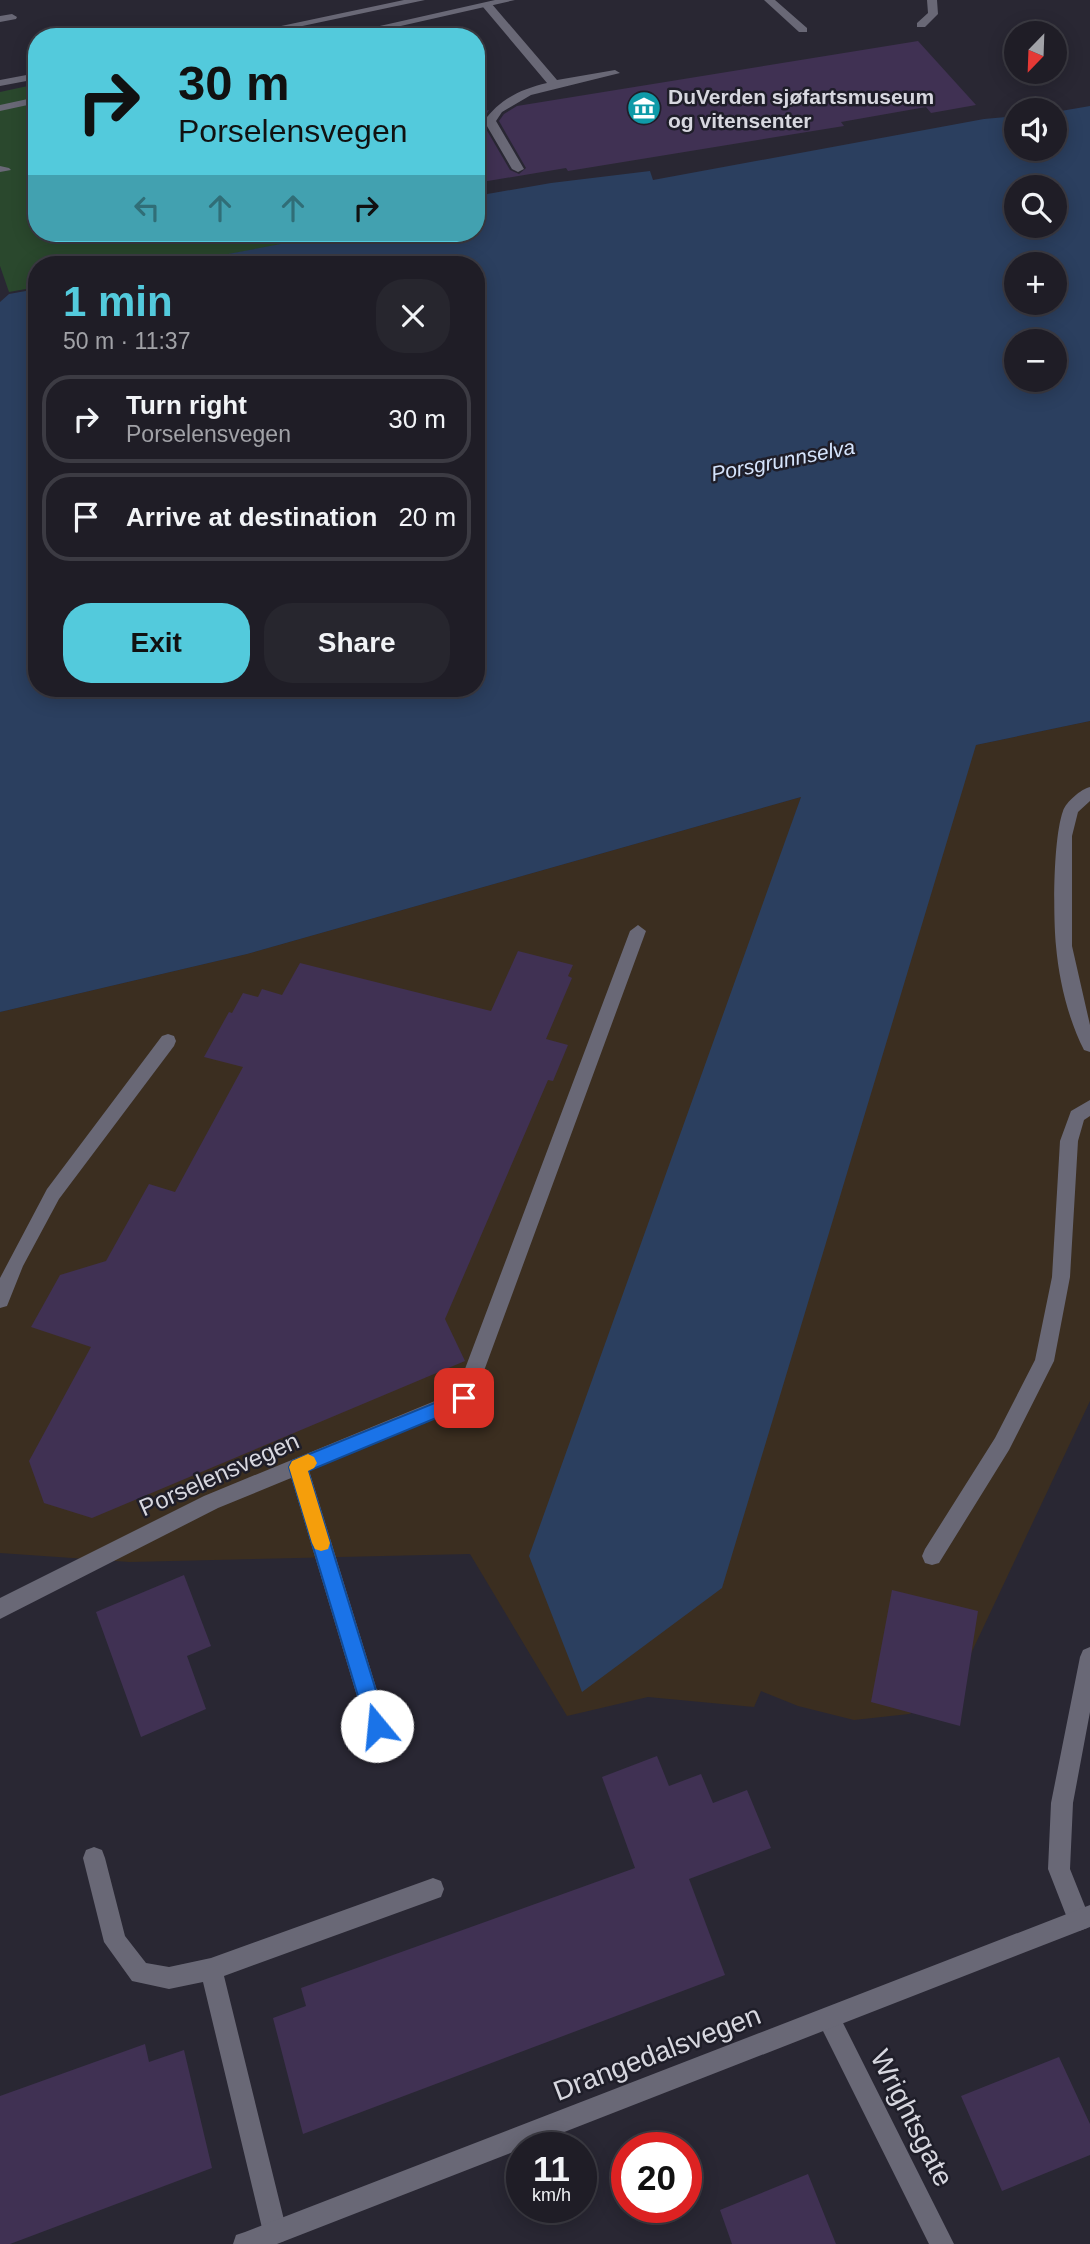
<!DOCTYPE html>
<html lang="en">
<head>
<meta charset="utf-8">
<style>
  body { margin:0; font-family:Helvetica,sans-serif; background:#27262e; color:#f1f3f6; height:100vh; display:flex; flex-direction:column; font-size:26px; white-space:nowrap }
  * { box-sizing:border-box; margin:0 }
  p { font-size:23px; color:#a1a2a7 }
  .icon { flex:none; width:38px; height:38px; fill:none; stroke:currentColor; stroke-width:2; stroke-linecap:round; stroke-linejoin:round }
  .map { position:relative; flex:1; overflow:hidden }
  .sheet { position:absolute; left:28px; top:256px; width:457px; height:441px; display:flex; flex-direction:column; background:#1f1d26; border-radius:28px; box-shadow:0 4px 18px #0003,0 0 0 2px #3c3b43 }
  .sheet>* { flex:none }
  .top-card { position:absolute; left:28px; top:28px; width:457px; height:214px; border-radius:28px; box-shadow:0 4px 18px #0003,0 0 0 2px #3c3b43; background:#53cadc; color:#111; overflow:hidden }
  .needle { width:46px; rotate:203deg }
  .buttons { position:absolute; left:1004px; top:21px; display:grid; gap:14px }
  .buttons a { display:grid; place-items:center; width:63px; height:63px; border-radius:50%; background:#1f1d26; box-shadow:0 4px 18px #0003,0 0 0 2px #3c3b43; font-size:35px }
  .speed { position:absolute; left:506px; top:2132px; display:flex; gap:14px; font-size:35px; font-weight:700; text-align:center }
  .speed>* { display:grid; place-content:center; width:91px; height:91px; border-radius:50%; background:#1f1d26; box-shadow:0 4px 18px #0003,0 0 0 2px #3c3b43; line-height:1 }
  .speed small { font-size:18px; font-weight:400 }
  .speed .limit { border:10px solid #d22; background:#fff; color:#111 }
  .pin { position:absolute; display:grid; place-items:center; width:60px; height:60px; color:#fff; margin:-30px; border-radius:14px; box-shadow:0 4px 10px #0006 }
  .me { position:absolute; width:77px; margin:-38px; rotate:343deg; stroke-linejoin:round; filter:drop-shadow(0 0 5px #0008) }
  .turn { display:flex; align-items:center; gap:24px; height:147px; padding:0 35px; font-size:32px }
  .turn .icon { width:91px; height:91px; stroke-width:2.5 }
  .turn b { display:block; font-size:49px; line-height:60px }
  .lanes { display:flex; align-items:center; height:66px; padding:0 35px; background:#0003; justify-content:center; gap:35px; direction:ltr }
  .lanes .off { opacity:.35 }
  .round { display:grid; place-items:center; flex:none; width:74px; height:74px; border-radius:28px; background:#27262e }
  .overview { display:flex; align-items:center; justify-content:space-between; height:119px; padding:0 35px }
  h1 { font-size:42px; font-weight:700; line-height:52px; color:#53cadc }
  .button { display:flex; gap:14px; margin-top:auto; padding:14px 35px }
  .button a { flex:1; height:80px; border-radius:28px; background:#53cadc; color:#111; font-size:28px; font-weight:700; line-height:80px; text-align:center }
  .button a+a { background:#27262e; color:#f1f3f6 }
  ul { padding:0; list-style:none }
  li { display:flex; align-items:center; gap:21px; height:88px; margin:0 14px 10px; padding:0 21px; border:4px solid #3c3b43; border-radius:28px }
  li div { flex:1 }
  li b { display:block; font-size:26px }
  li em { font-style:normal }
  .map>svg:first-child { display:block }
  .industrial { fill:#3b2e20 }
  .green { fill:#2a482d }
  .water { fill:#2b3f5f; fill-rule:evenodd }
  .building { fill:#403153 }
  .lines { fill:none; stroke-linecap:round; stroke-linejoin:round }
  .lane { fill:#696876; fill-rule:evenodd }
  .street { fill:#696876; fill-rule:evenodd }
  .secondary { fill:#696876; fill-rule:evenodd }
  .route { fill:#1a73e8; stroke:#114b97; stroke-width:2 }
  .slow { fill:#f59e0b }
  .labels { text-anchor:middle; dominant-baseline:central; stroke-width:5; stroke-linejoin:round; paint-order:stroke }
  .far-poi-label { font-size:21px; font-weight:bold; fill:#d7d7df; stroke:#1f1e29; text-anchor:start }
  .far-water-label { font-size:21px; font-style:italic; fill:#d5e4fc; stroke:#1f1e29 }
  .street-label { font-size:24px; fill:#d7d7df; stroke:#1f1e29 }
  .near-street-label { font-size:28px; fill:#d7d7df; stroke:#1f1e29 }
</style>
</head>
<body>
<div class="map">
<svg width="1090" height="2244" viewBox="0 0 1090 2244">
  <rect width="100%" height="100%" fill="#292733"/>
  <path class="industrial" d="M1090 721V1401L950 1698 909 1714 854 1720 798 1706 761 1691 754 1707 648 1697 567 1716 470 1554 130 1562 0 1553V1012L247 954 801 797 793 821 976 745Z"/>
  <path class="green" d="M37 84V233H286L289 243 176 264H37V287L9 292 0 266V92Z"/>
  <path class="water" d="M1090 106V721L976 745 722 1588 582 1692 529 1556 801 797 247 954 0 1012V302L9 294 37 289V688H476V264H175L286 243 282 233H476V196L551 183 650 171 653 180 984 119 1017 116V149H1055V112ZM1017 187H1055V226H1017ZM1017 264H1055V303H1017ZM1017 341H1055V380H1017Z"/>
  <path class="building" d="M918 41 976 105 931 113 926 107 841 122 844 126 568 171 566 168 476 183V113L489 110 482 122 510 170 519 174 526 168 499 121 504 114 517 106Z
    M518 951 573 965 568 976 572 978 546 1039 568 1045 553 1081 548 1080 445 1319 465 1361 92 1518 44 1503 29 1461 91 1347 31 1327 60 1275 106 1261 149 1184 175 1192 243 1067 204 1057 229 1012 232 1013 243 993 258 997 262 989 282 995 300 963 491 1011Z
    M184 1575 211 1646 187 1656 206 1709 141 1737 96 1612Z
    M892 1590 978 1611 960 1726 871 1702Z
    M657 1756 669 1786 701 1774 713 1803 747 1790 771 1848 689 1879 725 1975 303 2134 273 2018 306 2006 301 1988 635 1868 602 1777Z
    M145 2044 149 2062 184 2050 212 2168 10 2244H0V2096Z
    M1059 2057 1090 2124V2155L1002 2191 961 2096Z
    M808 2174 836 2244H732L720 2210Z"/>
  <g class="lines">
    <path class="lane" d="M764 0H775L807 28V32H799Z
      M927 0H937L938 14 925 27H917V23L928 13Z
      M483 3H491L557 80 615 70 620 73 531 95 502 112 496 121 524 169 518 172 512 169 484 121C500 99 521 89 547 83L483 7Z
      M37 97V103L0 111V105Z
      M0 166 9 168 11 170 0 172Z
      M1090 787V801L1078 812 1072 836V946L1090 1025V1052L1084 1050C1068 1019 1059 980 1056 946 1053 915 1053 839 1063 811 1066 802 1081 789 1090 787Z
      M638 925 646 931 474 1398 471 1404 464 1407 457 1404 454 1398 630 931Z
      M168 1034 174 1036 176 1041 174 1046 59 1199 23 1266 7 1306 0 1308V1278L47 1189 162 1036Z
      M1090 1100V1116L1084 1120 1078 1141 1070 1277 1054 1361 1009 1450 939 1563 932 1565 925 1563 922 1556 925 1549 995 1438 1035 1360 1052 1277 1060 1141 1071 1111Z
      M298 1458 305 1461 308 1467 388 1726 385 1733 377 1736 369 1733 366 1726 288 1467 291 1461Z
      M94 1847 102 1850 105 1858 125 1936 146 1963 169 1967 211 1958 433 1878 441 1881 444 1889 441 1897 224 1976 287 2232 284 2241 274 2244 266 2241 263 2232 203 1982 169 1989 132 1981 104 1942 83 1858 86 1850Z"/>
    <path class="street" d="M404 0H425L251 37H229Z
      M495 0H515L352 37H331Z
      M12 14 17 17 16 19 0 22V16Z
      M37 73V79L0 86V80Z
      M464 1389 471 1392 474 1398 471 1404 218 1508 0 1619V1598L204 1496Z
      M1090 1647V1712L1073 1803 1070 1869 1090 1919 1087 1928 1079 1931 1071 1928 1048 1869 1051 1803 1080 1657 1083 1650Z
      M829 2007 837 2011 954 2244H929L821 2027 817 2019 821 2011Z"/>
    <path class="secondary" d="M1090 1905V1927L277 2244H233L236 2235 245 2232Z"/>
  </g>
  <path class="route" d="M464 1391 470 1393 473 1398 470 1404 308 1471 387 1726 384 1733 377 1736 370 1733 367 1726 289 1467 292 1461Z"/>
  <path class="slow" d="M308 1454 314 1457 317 1463 314 1468 308 1471 330 1543 328 1549 321 1551 315 1549 312 1543 289 1467 292 1461Z"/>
  <defs>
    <g id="museum-disc" transform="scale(1.75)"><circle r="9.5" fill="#0f9aa8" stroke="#1f1e29"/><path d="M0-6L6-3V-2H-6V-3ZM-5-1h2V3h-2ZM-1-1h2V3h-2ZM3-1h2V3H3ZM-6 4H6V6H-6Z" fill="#fff"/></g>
  </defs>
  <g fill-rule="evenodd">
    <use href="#museum-disc" x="644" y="108"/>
  </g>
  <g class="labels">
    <g class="far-poi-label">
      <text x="668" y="96">DuVerden sjøfartsmuseum<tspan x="668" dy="24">og vitensenter</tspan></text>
    </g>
    <g class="far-water-label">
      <text transform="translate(783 460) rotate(-11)">Porsgrunnselva</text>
    </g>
    <g class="street-label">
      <text transform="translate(219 1474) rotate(-24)">Porselensvegen</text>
    </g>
    <g class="near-street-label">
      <text transform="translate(657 2053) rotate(-21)">Drangedalsvegen</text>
      <text transform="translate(912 2118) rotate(63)">Wrightsgate</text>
    </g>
  </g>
</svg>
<div class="buttons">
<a><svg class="needle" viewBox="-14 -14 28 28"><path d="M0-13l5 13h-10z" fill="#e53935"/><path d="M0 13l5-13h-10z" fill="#a1a2a7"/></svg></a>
<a><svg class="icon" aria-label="sound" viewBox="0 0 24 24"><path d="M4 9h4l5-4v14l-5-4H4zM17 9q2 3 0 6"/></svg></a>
<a><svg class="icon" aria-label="search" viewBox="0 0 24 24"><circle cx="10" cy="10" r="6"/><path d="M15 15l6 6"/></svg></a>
<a>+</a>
<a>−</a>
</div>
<div class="speed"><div>11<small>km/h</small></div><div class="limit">20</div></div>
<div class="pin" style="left:464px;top:1398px;background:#d93025"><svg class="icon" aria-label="arrive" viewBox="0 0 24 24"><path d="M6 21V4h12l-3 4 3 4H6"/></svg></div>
<svg class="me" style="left:377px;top:1726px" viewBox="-20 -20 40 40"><circle r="19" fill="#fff"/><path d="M0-13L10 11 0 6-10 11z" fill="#1a73e8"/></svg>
<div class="top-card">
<div class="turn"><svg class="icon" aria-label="right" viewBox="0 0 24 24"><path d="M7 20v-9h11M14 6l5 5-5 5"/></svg><div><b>30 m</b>Porselensvegen</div></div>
<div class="lanes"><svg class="icon off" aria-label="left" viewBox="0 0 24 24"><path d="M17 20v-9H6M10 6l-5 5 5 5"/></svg><svg class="icon off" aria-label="ahead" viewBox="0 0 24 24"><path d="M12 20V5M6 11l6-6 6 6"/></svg><svg class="icon off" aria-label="ahead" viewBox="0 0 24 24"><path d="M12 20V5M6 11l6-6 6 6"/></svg><svg class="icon" aria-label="right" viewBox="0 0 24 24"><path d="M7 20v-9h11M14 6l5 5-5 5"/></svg></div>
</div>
<section class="sheet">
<div class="overview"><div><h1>1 min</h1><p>50 m · 11:37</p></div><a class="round"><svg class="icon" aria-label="close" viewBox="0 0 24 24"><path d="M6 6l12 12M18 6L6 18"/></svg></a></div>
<ul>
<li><svg class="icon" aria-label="right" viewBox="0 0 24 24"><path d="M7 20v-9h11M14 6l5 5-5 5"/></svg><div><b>Turn right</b><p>Porselensvegen</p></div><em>30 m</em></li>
<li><svg class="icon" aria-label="arrive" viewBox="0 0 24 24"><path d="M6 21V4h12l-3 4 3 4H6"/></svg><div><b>Arrive at destination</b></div><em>20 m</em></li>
</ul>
<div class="button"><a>Exit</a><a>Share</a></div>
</section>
</div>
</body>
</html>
